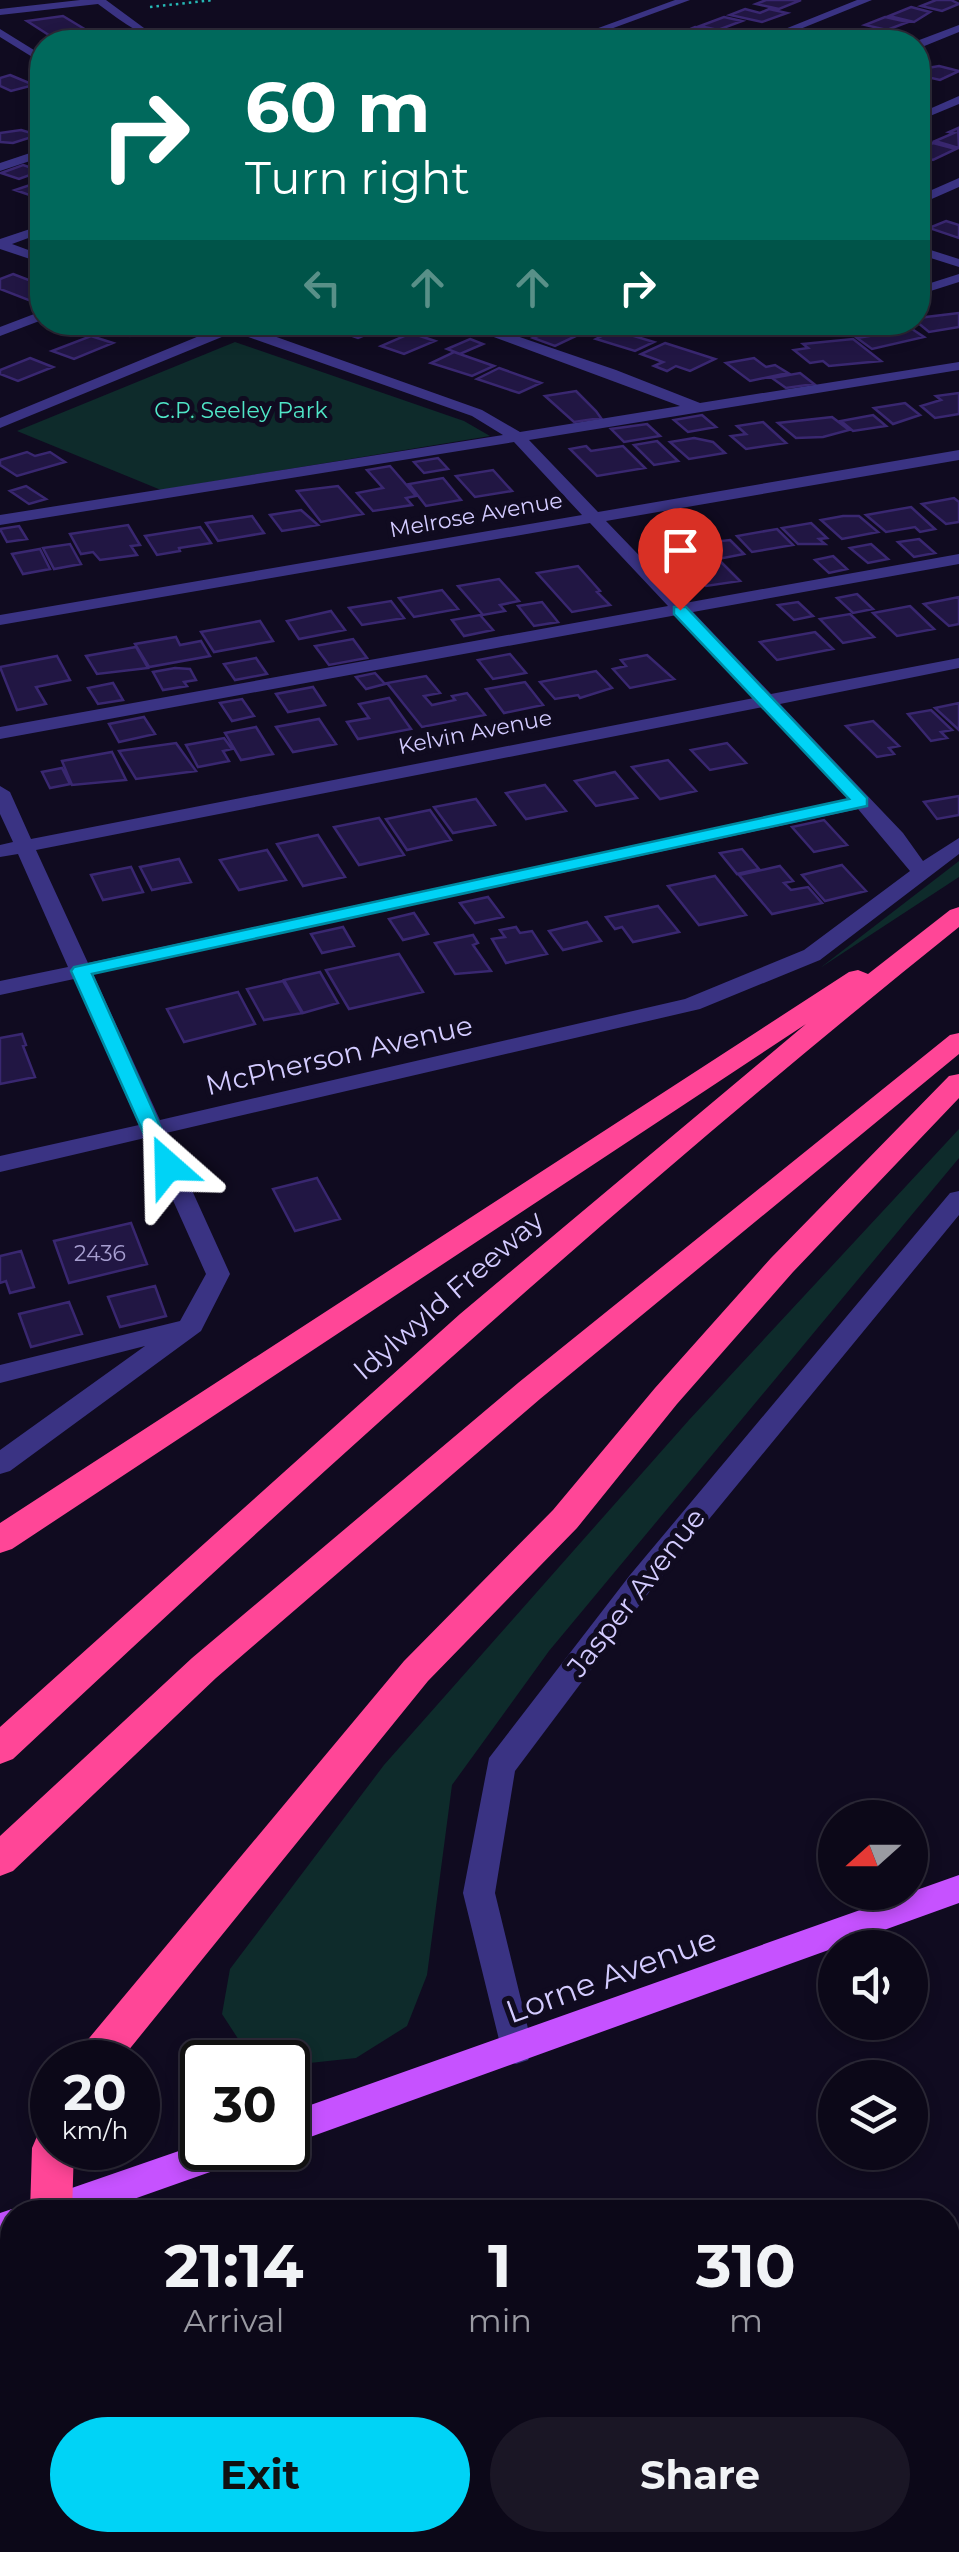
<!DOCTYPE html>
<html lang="en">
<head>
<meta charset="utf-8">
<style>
  body { margin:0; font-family:Montserrat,sans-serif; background:#1a1625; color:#f1f3f6; height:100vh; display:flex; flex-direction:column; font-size:38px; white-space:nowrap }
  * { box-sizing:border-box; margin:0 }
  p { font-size:32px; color:#9a9aa2 }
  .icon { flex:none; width:55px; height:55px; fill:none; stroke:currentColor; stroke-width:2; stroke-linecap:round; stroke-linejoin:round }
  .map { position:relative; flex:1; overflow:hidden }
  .sheet { position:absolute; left:0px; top:2200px; width:960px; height:352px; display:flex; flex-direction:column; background:#0c0818; border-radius:40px 40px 0 0; box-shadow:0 5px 15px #0003,0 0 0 2px #2c2937 }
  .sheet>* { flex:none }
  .hud { position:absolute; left:30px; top:30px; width:900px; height:305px; border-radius:40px; box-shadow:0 5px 15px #0003,0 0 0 2px #2c2937; background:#00695c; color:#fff; overflow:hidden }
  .needle { width:65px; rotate:249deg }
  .fabs { position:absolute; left:818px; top:1800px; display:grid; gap:20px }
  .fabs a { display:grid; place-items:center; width:110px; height:110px; border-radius:50%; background:#0c0818; box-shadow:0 5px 15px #0003,0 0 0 2px #2c2937; font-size:50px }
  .speed { position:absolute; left:30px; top:2040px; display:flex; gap:20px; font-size:50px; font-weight:700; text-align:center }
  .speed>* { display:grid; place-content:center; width:130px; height:130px; border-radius:50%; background:#0c0818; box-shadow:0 5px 15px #0003,0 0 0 2px #2c2937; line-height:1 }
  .speed small { font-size:25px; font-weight:400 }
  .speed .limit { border:5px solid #111; border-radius:15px; background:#fff; color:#111 }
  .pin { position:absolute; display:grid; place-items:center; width:85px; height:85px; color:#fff; margin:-102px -42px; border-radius:50% 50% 50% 0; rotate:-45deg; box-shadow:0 0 10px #0007 }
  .pin .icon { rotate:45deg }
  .me { position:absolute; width:110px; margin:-55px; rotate:335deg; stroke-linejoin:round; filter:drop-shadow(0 0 8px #0008) }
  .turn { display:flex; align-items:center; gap:35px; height:210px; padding:0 50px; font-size:45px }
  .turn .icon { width:130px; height:130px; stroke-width:2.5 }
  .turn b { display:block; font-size:70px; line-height:85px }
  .lanes { display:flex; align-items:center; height:95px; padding:0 50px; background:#0003; justify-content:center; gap:50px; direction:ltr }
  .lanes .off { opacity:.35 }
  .eta { display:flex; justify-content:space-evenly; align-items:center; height:170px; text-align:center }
  .eta b { font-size:60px; font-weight:700; line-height:70px }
  .primary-button { display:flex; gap:20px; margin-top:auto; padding:20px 50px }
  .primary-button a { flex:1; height:115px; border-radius:60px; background:#00d3f6; color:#111; font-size:40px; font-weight:700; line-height:115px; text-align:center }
  .primary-button a+a { background:#1a1625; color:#f1f3f6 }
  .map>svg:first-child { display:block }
  .green { fill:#0e2b2b }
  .building { fill:#211643; stroke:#392770; stroke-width:2.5 }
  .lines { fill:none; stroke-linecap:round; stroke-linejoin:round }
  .path { stroke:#26b8b5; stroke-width:2.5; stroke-dasharray:2.5 4; stroke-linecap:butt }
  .minor { fill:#3a3383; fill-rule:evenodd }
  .major { fill:#c652ff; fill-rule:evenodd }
  .highway { fill:#ff4697; fill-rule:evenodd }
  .route { fill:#00d3f6; stroke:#0089a0; stroke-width:2.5 }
  .labels { text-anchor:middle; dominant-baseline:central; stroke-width:10; stroke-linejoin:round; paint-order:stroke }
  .far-park-label { font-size:22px; fill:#50e6c7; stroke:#100b20 }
  .far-street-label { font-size:22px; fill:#d3cbff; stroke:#100b20 }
  .number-label { font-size:22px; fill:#a69ed0 }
  .street-label { font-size:28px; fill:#d3cbff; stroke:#100b20 }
  .near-street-label { font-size:32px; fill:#d3cbff; stroke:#100b20 }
</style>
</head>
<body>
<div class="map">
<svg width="959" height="2552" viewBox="0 0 959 2552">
  <rect width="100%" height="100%" fill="#100b20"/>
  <path class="green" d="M235 342 464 421 490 436 161 490 17 431Z
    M959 861V877L820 968Z
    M959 1129V1158L549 1651 452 1785 427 1975 407 2026 356 2058 291 2065 246 2051 222 2014 230 1969 384 1765 689 1420Z"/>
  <path class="building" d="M766 0H801L779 9 756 4Z
    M936 0H951L959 4 942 11 921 6Z
    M911 7 930 12 914 22 889 16Z
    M745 9 760 13 769 9 787 13 762 22 730 15Z
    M63 16 101 39 45 42 55 39 27 21Z
    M724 17 742 21 718 30 700 26Z
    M885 17 908 22 887 30 865 25Z
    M695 27 719 33 692 42 669 38Z
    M852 30 878 36 852 42 831 38Z
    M939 66 959 71 940 80 918 75 922 69Z
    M10 75 34 85 11 91 0 86V78Z
    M958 128 959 148 935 141 954 133 949 132Z
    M21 130 38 135 13 143 0 142V133Z
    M933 143 956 149 933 160 918 156V150Z
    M23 165 41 171 19 179 1 173Z
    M42 181V194L35 197 15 190Z
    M946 221 959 225V238L929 228Z
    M13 274 42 285V297L31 301 0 289V279Z
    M959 313V327L929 332 917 322 918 318Z
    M93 322H143L155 327 130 336Z
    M327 322H362L380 329 358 338 321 325Z
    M554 329 576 336 555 346 533 338Z
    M912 329 924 337 872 349 857 338Z
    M614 330 654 342 635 351 596 339Z
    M411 333 435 341 404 354 381 346Z
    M91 336 113 343 74 359 52 351Z
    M470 339 483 344 460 354 447 349Z
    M853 339 881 361 829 366 823 361 810 363 794 350 808 348 803 344Z
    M665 343 715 359 690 371 676 366 667 371 654 366 663 362 641 354Z
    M454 352 494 366 472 376 431 363Z
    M30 358 53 367 18 381 0 374V370Z
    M754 358 766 367 775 365 788 373 750 381 726 363Z
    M499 368 541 383 519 393 477 379Z
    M800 373 814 384 786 388 772 378Z
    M576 391 596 411 601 418 574 422 545 396Z
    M959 393V414L935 418 921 406 941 400 936 396Z
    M905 403 920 415 893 424 874 408Z
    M702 415 716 427 688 432 674 420Z
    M873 415 886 426 853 431 841 421Z
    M832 417 849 430 823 437 796 438 778 423Z
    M763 422 786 443 746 449 731 436 746 434 737 426Z
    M647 424 660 436 624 442 611 429Z
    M694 438 713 442 725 453 689 459 670 442Z
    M657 441 678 461 654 465 634 445Z
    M586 446 591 451 623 446 645 468 597 476 570 449Z
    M27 452 35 456 50 452 65 462 17 476 0 465V460Z
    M438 458 448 469 424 473 414 462Z
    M390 466 416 496 406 498 412 505 373 511 357 493 383 488 367 470Z
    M493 470 512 491 475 497 456 476Z
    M443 478 461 500 426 506 409 484Z
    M26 486 46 499 29 504 10 491Z
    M338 486 363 514 321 522 297 491Z
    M954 498 959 502V522L946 524 922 504Z
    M911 507 935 529 920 532 915 527 886 532 866 515Z
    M301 510 318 525 282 531 270 515Z
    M252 516 264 533 218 541 206 523Z
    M843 516H859L878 532 842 539 821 520Z
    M811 523 827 538 819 539 825 544H798L782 528Z
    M128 525 140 545 131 546 137 555 100 560 93 552 81 554 70 534Z
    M19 526 27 539 7 542 0 529Z
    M200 527 211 543 179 548 180 551 157 555 145 536Z
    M777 529 793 545 752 552 737 536Z
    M919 539 935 553 914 557 898 542Z
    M730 540 744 554 718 559 740 581 706 586 669 547Z
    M70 544 81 564 54 569 43 548Z
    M871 544 888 559 868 563 850 548Z
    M40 549 50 569 23 574 12 554Z
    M833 556 847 569 829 573 815 560Z
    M578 566 600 591 597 592 610 605 572 612 537 573Z
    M499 579 519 601 500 605 505 611 483 615 458 586Z
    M442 590 458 609 414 617 399 598Z
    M857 594 873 609 853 613 837 598Z
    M959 597V624L949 626 924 604Z
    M391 601 404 618 362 625 349 608Z
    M542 602 558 622 534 626 518 606Z
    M798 602 813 616 794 620 778 605Z
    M910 606 934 629 897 636 873 613Z
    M331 611 345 630 299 639 287 621Z
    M850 614 874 637 843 643 820 619Z
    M480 615 493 630 464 636 452 620Z
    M260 621 273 641 214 652 201 632Z
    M815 632 833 649 777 660 760 642Z
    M176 637 180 645 201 641 210 656 149 667 135 644Z
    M353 639 367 658 329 665 315 646Z
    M136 647 148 668 97 674 86 656Z
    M510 654 526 673 493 679 478 660Z
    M647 655 674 679 630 688 613 669 626 666 621 660Z
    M57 656 70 680 36 687 46 704 17 710 0 667Z
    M256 658 267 674 235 680 224 664Z
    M175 668 190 669 196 680 184 682 187 686 163 690 153 672Z
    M596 671 612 688 580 698 578 695 555 699 540 682Z
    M375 673 385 684 366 689 356 677Z
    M426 676 440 693 424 696 432 705 455 700 452 696 467 693 485 715 422 727 387 683Z
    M525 682 543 705 504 713 486 689Z
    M113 683 123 700 98 704 88 688Z
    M313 687 325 705 288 712 276 694Z
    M389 698 411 729 358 739 347 722 369 718 359 704Z
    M242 699 254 716 232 721 220 703Z
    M959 703V730L935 708Z
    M931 710 952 730 941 732 947 738 931 741 908 714Z
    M144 717 155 734 119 742 109 724Z
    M319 719 336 744 293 752 276 727Z
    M873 721 899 746 889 748 894 754 877 757 846 726Z
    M256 727 273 754 241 760 225 733Z
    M224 738 232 749 223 751 229 761 198 767 186 745Z
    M176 743 196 771 136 779 119 751Z
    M727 743 746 763 710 770 691 750Z
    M112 752 126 780 72 785 62 761Z
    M668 760 696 791 660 799 632 767Z
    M62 768 70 784 50 788 42 772Z
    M615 772 637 798 596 806 575 781Z
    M545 785 566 811 526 819 506 793Z
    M959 796V815L937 819 924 802Z
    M476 799 495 825 453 833 434 807Z
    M430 810 451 840 407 850 386 819Z
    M379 818 404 855 359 865 334 827Z
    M824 820 847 845 814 852 792 827Z
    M318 835 345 877 303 886 277 844Z
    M742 849 759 869 737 874 720 853Z
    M267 850 286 880 239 890 220 860Z
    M179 859 191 882 152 890 140 867Z
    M842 865 866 891 825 901 802 875Z
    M780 866 793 881 784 883 791 890 808 887 822 903 772 914 739 875Z
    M131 867 143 892 103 900 91 875Z
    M715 876 746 915 699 925 668 886Z
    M488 897 503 917 475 923 460 903Z
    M658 906 679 932 633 942 622 927 615 929 606 917Z
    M414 913 428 934 403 940 389 919Z
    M587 922 601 941 563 950 549 931Z
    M343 927 354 946 322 953 311 934Z
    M516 927 520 933 532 931 547 954 506 963 492 939 505 937 500 930Z
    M473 935 478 943 473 945 491 971 455 974 435 943Z
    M399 954 423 992 349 1009 326 970Z
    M320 972 338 1003 303 1013 284 980Z
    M283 981 302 1013 264 1020 247 989Z
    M238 992 255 1024 184 1042 167 1009Z
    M22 1034 26 1045 23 1046 35 1077 0 1084V1038Z
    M317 1178 340 1219 295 1231 273 1189Z
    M131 1223 147 1264 69 1283 54 1241Z
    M21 1251 34 1287 10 1293 6 1281 0 1283V1256Z
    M155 1286 166 1316 120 1327 108 1297Z
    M69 1302 82 1334 31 1347 19 1314Z"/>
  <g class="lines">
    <path class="path" d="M150 7 214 0"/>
    <path class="minor" d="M80 0H106L144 28 186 42C150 44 125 24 98 4L0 15V9Z
      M675 0H690L575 42H560Z
      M857 0H872L768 42H753Z
      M959 25V32L922 47 918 48 914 42Z
      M0 29 42 55V63L0 37Z
      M959 96V104L918 121V114Z
      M42 149V157L0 171V163Z
      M959 178V187L918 205V196Z
      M42 225V233L12 244 42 255V263L0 249V239Z
      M918 246 959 259V267L918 254Z
      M959 274V282L918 295V287Z
      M42 311V320L0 336V327Z
      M212 322H234L482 410 520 432 680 406 453 322H476L616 370 700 403 959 362V370L529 440 598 512 959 450V460L606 521 685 603 959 554V564L693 612 771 694 959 658V668L780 704 903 833 923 861 959 838V854L820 960 700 1009 166 1133 230 1274 201 1331 10 1471 0 1474V1450L145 1346 0 1383V1365L180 1321 206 1274 145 1138 0 1172V1156L139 1125 74 979 0 995V981L68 967 18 854 0 857V845L13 842 0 814V786L10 792 31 839 754 698 677 615 0 739V727L668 606 590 523 0 625V615L582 515 514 442 0 525V515L503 435 472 416 234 332 0 428V418L221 327ZM763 707 849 799 88 963 36 850ZM858 809 910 871 804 950 685 999 160 1120 93 974Z
      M696 322H794L725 333Z
      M959 1191V1215L650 1591 515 1771 495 1893 533 2049 528 2060 516 2064 504 2060 463 1893 489 1758 630 1575 950 1193Z"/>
    <path class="major" d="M959 1875V1903L288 2145V2113Z
      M202 2143V2148H252L247 2159 97 2212H32L37 2200Z
      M12 2209 21 2212H12V2243L0 2247V2213Z"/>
    <path class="highway" d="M959 907V927C631 1190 319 1472 13 1759L0 1764V1727L460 1314 806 1024 12 1549 0 1553V1523L849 972 858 970 868 974 950 910Z
      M959 1033V1054L540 1399 216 1678 13 1871 0 1876V1836L192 1658 518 1383 950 1035Z
      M959 1074V1098L793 1272 677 1404 577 1528 428 1681 119 2062H74L80 2049 404 1661 553 1510 655 1388 771 1258 949 1076Z
      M52 2129V2148H74L72 2212H30L32 2148 38 2134Z"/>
  </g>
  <path class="route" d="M674 607H686L867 798V806L92 974 178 1166 175 1170H160L71 971 74 967 849 799 674 614Z"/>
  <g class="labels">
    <g class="far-park-label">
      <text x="241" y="410">C.P. Seeley Park</text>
    </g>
    <g class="far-street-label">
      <text transform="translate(476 515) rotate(-10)">Melrose Avenue</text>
      <text transform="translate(475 732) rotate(-11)">Kelvin Avenue</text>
    </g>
    <g class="number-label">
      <text x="100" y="1253">2436</text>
    </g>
    <g class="street-label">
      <text transform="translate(339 1055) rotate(-13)">McPherson Avenue</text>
      <text transform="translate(448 1295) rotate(-41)">Idylwyld Freeway</text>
      <text transform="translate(636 1592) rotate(-52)">Jasper Avenue</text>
    </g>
    <g class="near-street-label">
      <text transform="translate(611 1975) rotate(-20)">Lorne Avenue</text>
    </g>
  </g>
</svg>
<div class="fabs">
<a><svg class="needle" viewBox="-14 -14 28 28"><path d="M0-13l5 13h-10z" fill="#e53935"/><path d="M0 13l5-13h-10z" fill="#9a9aa2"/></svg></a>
<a><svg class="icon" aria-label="sound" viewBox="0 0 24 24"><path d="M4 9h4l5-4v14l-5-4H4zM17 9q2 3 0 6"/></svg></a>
<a><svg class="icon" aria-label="layers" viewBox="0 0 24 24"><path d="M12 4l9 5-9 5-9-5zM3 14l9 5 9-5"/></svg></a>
</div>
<div class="speed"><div>20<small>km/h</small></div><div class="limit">30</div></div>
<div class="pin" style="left:680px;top:610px;background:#d93025"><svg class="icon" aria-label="arrive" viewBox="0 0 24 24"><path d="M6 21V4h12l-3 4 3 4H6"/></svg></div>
<svg class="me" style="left:168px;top:1166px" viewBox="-20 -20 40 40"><path d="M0-17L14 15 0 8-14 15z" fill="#00d3f6" stroke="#fff" stroke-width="4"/></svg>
<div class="hud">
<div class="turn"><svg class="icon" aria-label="right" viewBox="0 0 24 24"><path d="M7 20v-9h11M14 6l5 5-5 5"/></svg><div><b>60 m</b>Turn right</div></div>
<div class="lanes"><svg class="icon off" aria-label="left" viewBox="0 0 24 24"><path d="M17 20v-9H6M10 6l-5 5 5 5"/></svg><svg class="icon off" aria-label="ahead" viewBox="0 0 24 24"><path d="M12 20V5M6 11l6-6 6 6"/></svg><svg class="icon off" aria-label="ahead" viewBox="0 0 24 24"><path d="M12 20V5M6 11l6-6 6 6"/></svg><svg class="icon" aria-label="right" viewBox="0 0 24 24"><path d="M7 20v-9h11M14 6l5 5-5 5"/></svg></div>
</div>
<section class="sheet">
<div class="eta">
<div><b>21:14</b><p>Arrival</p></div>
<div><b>1</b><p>min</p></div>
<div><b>310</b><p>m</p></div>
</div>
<div class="primary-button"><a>Exit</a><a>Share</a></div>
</section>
</div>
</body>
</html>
